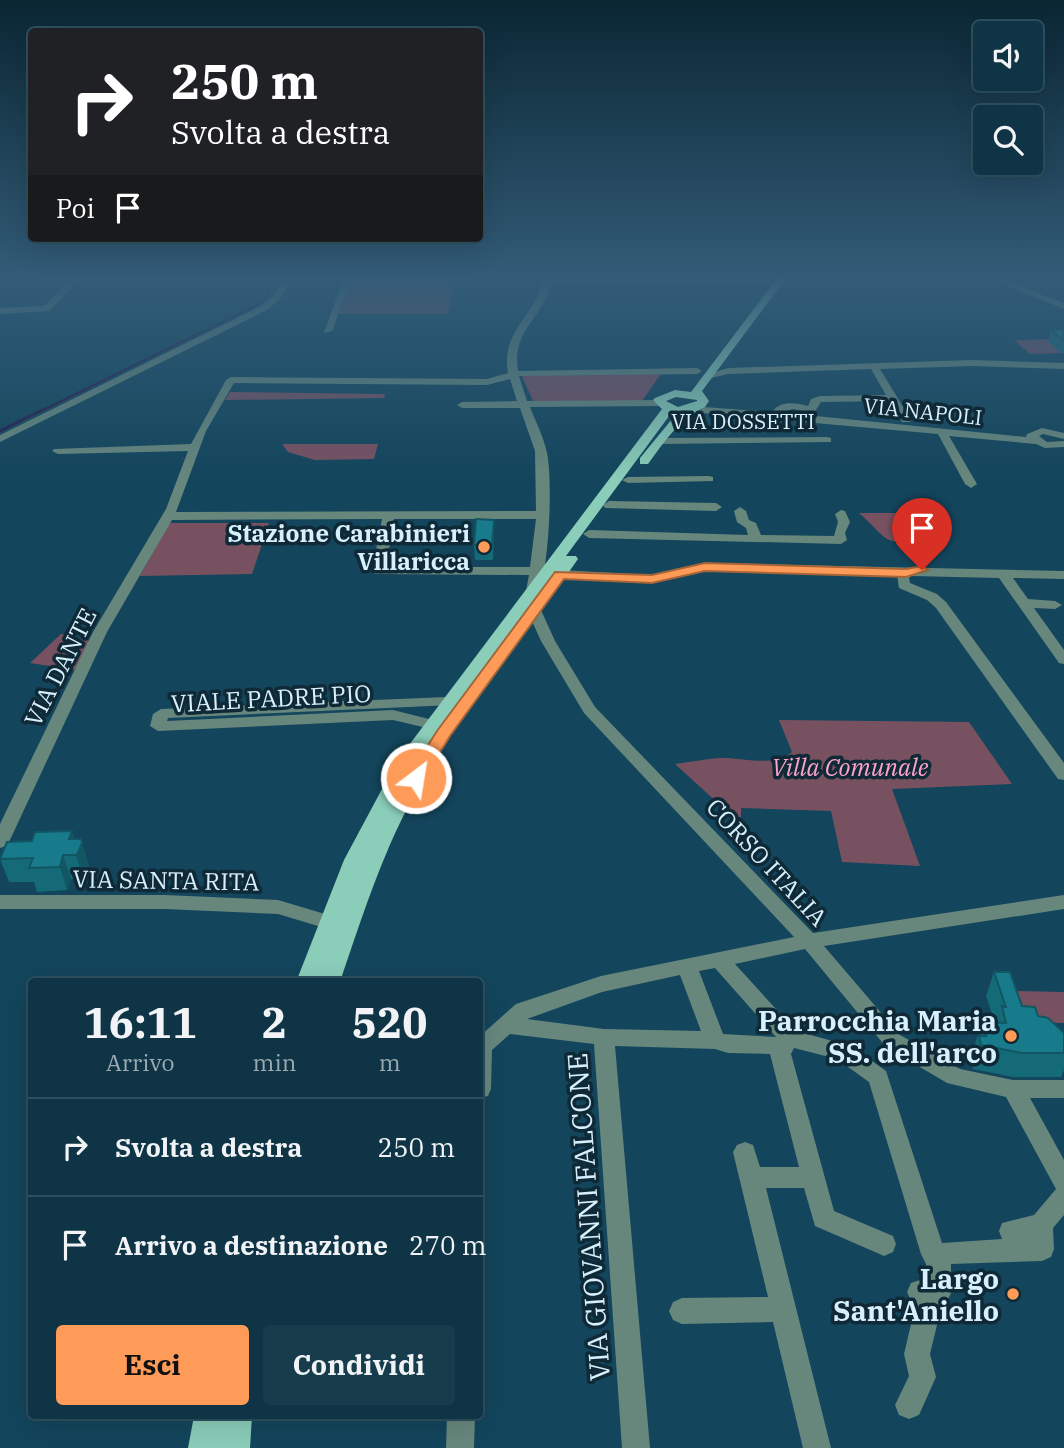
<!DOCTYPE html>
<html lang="it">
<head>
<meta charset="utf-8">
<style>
  body { margin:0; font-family:"IBM Plex Serif",serif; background:#173c4c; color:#f1f3f6; height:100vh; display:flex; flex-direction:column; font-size:26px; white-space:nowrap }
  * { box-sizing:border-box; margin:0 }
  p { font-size:23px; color:#9baab3 }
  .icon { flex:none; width:38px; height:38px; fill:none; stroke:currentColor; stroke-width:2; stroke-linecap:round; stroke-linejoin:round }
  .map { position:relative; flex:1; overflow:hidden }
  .sheet { position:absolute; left:28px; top:978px; width:455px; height:441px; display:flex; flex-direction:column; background:#0e3445; border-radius:7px; box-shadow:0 7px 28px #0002,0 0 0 2px #2e4f5e }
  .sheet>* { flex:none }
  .guide { position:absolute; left:28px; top:28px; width:455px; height:214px; border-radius:7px; box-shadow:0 7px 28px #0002,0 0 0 2px #2e4f5e; background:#202124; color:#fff; overflow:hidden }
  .buttons { position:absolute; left:973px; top:21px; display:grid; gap:14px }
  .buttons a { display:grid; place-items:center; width:70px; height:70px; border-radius:7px; background:#0e3445; box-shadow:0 7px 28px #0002,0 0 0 2px #2e4f5e; font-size:35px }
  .pin { position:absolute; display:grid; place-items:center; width:60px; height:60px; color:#fff; margin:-72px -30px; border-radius:50% 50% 50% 0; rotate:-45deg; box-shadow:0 0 7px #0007 }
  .pin .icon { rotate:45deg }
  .me { position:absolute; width:77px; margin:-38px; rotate:31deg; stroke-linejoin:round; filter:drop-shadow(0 0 5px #0008) }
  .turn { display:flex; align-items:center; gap:24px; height:147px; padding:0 28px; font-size:32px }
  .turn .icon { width:91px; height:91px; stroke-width:2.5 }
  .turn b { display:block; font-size:49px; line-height:60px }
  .then { display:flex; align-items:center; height:66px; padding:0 28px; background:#0003; gap:14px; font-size:26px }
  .eta { display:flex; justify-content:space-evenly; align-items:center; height:119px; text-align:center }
  .eta b { font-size:42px; font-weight:700; line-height:49px }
  .action { display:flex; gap:14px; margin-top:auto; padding:14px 28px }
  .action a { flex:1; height:80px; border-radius:7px; background:#fe9b58; color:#111; font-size:28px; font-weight:700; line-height:80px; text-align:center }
  .action a+a { background:#173c4c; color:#f1f3f6 }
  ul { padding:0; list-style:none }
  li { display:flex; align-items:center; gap:21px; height:98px; padding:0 28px; border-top:2px solid #2e4f5e }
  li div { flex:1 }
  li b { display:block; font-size:26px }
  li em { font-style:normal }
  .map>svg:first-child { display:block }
  .green { fill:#785161 }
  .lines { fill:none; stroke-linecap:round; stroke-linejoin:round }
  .stream-far1 { stroke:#281a4b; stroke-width:2 }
  .stream { stroke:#281a4b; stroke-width:2.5 }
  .minor { fill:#67877d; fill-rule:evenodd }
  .major { fill:#8acdb8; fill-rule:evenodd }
  .wall { fill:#156a78 }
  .shaded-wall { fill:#115662 }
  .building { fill:#187b8c; stroke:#115662; stroke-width:2 }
  .route { fill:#fe9b58; stroke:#a56539; stroke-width:2 }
  .poi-dot { fill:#fe9b58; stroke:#0f2937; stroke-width:2.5 }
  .labels { text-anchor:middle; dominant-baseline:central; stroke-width:7; stroke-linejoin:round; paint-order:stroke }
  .far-street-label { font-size:21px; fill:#d7f0fe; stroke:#0f2937 }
  .poi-label { font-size:24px; font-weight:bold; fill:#d7f0fe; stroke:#0f2937; text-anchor:end }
  .street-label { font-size:24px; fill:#d7f0fe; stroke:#0f2937 }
  .park-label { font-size:24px; font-style:italic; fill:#fda2c8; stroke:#0f2937 }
  .near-poi-label { font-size:28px; font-weight:bold; fill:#d7f0fe; stroke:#0f2937; text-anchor:end }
  .near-street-label { font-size:28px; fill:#d7f0fe; stroke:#0f2937 }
</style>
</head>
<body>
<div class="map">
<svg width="1064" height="1448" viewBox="0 0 1064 1448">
  <rect width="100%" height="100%" fill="#13455c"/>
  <path class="green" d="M351 277H454L448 314H337Z
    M1064 339V353L1030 354 1014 340Z
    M663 371 642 401H533L521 374Z
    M230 392 385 394 384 398 225 400Z
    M282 444H378L374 459 315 460 288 452Z
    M859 513H903L913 535 924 540C880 546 888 538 859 513Z
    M169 523H269L252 574 140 576Z
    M61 634 90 641 76 670 30 663Z
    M779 720 969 722 1012 784 892 789 920 866 842 862 831 811 741 808V817L732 816 675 764C690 762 705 759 720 758 742 757 775 768 792 752Z
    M1012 991 1064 992V1023L1024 1022Z"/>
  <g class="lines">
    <path class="stream-far1" d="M39 412 257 305 267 295 275 277"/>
    <path class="stream" d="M0 431 42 410"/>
    <path class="minor" d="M74 277 81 278 49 311 0 314V308L44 306Z
      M286 277H294L279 300 267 310 0 442V435L261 306 273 296Z
      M344 277H352L332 331 324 333Z
      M544 277 767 280 771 282 767 284 551 282C545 318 511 328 518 371L697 368 702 371 697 374 519 376 527 401 660 400 665 403 660 406 530 407C536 422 544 438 547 453 553 481 549 570 538 594H528L526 591 529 575 374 574 372 571 382 519 172 520 107 632 9 842 6 846 0 848V824L93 632 166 509 188 451 58 454 52 451 54 449 191 444 226 380 231 377 487 379 508 373C500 330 537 316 544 277ZM510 379 517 401 462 402 457 405 462 408H520L535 451 536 511 176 512 206 431 234 383 487 385ZM394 519H536L530 567H386Z
      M986 277H996L1064 303V309Z
      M972 360 1064 363V369L972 366 880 369 911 420 910 422H902L890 401 821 402 814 413 816 416 1026 437 1027 434 1042 428 1064 433V439L1043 434 1039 436 1047 442 1064 441V447L1045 448 1036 444 949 436 977 484 971 488 965 484 938 434 691 412 686 409 691 406 772 412C781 400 795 403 808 406L811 399 820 396 886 395 871 369 728 374 707 379 702 376 728 368ZM793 409 803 411 805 414 794 416 783 412Z
      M827 437 831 438V442L660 444 655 441 660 438Z
      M709 476 713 477V481L628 483 622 480 628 477Z
      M609 501 716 503 722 507 716 511 605 508 603 505Z
      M740 507 746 511 749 520 756 523 761 535 834 536 838 522 835 514 841 510 845 511 850 522 845 533 847 540 841 544 589 538 583 534 589 530 748 535 746 528 737 522 734 511Z
      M704 563 1064 571V579L1013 578 1028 599 1055 601 1062 605 1055 609 1034 608 1064 650V664L1059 663 999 578 911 576 909 578 910 583 937 594 946 602 1064 763V780L1058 779 936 608 927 600 899 588 897 575 704 571 652 583 560 578 553 574 560 570 652 575Z
      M534 606 541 610 555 641 595 707 813 933 1064 895V909L824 946 900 1035 960 1069 1013 1080H1064V1098H1030L1064 1160V1215L1053 1228 1054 1249 1051 1257 1042 1261 951 1264V1293L947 1302 942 1304 930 1354 936 1377 919 1415 909 1419 899 1415 895 1405 909 1376 904 1354 916 1303 911 1301 907 1292 911 1283 920 1280 926 1281V1264L921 1254 869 1082 837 1059 794 1048 791 1054 834 1211 893 1236 896 1244 893 1252 884 1256 875 1252 815 1226 804 1188H766L831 1448H803L773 1322 682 1324 673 1320 669 1311 673 1302 682 1298 768 1297 733 1152 737 1145 745 1142 753 1145 760 1167H799L770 1054 728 1053 715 1049 615 1046 650 1448H622L594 1044 510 1034 492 1050 491 1089 488 1096 480 1098V1036L516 1004 601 976 794 937 584 713 541 641 527 610ZM805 949 886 1047 947 1083 1006 1097 1056 1189 1034 1215 1002 1223 999 1231 1002 1239 942 1243 886 1071 851 1046 796 1031 735 964ZM715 968 776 1037 723 1034 699 971ZM680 975 701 1031 604 1029 527 1019 602 992Z
      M447 697 455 702 452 705 168 718 167 721 393 710 437 721 439 724 437 727 431 729 393 720 158 731 150 726 153 714 161 709Z
      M0 895H165L278 900 335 917 338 922 335 927 328 929 278 914 165 909H0Z
      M447 1416H475L474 1448H446Z"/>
    <path class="major" d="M778 277H787L702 391 709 401 705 407C679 419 665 441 648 464H640V458L677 413 672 412 566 556H576L578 559C523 639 458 713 412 799 381 857 361 920 340 982H296L344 860 397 761 662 409 653 400 655 398 675 390 691 392ZM676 397 697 400V401L678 407 666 401Z
      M194 1416H252L250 1448H188Z"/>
  </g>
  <path class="wall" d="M1051 330H1064V353H1061L1048 342Z
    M494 534 493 560H475L474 545Z
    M75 839 89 865 86 875 83 878 71 879 67 890 37 892 34 882H9L0 859Z
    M994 972 1022 1006 1064 1033V1070L1061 1077H1013L973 1069 970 1060 982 1022 995 1023 986 996Z"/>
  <path class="shaded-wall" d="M72 831 79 852 82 842 89 865 86 875 83 878 76 855 69 839Z
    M63 855 71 879 67 890 60 867Z"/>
  <path class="building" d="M1051 330H1064V341Z
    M476 519 494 520 492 545H474Z
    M72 831 69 839H81L82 842 79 851 76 855H63L60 867 29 868 33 858 0 859 7 842 32 841 35 832Z
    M994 972H1010L1022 1006 1035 1007 1038 1016 1048 1018 1064 1033V1053H1022L981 1045 979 1036H986L982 1022 1006 1023 1002 1006 1006 1007Z"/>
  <linearGradient id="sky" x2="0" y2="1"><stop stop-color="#0a2633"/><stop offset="0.58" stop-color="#335c78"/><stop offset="1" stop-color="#335c78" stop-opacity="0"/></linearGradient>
  <rect width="1064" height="479" fill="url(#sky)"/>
  <path class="route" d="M705 563 906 569 922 566 928 570 906 577 705 571 652 583 564 579 450 736 422 782H410L407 778 437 731 555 572 652 575Z"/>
  <g class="poi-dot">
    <circle cx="484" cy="547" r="7"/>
    <circle cx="1011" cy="1036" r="7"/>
    <circle cx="1013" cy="1294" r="7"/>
  </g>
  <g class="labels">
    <g class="far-street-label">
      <text transform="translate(923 411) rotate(6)">VIA NAPOLI</text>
      <text x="743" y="421">VIA DOSSETTI</text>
    </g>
    <g class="poi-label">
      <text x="470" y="533">Stazione Carabinieri<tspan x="470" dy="28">Villaricca</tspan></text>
    </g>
    <g class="street-label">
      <text transform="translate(60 667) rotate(-63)">VIA DANTE</text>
      <text transform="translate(271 698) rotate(-3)">VIALE PADRE PIO</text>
      <text transform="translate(767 862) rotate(47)">CORSO ITALIA</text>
      <text transform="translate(166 880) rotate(1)">VIA SANTA RITA</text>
    </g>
    <g class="park-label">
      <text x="850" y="767">Villa Comunale</text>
    </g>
    <g class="near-poi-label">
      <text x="997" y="1020">Parrocchia Maria<tspan x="997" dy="32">SS. dell'arco</tspan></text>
      <text x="999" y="1278">Largo<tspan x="999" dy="32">Sant'Aniello</tspan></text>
    </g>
    <g class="near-street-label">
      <text transform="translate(588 1217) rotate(-94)">VIA GIOVANNI FALCONE</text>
    </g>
  </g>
</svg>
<div class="buttons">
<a><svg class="icon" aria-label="sound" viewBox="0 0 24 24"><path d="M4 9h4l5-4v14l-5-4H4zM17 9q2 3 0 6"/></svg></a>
<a><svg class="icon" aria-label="search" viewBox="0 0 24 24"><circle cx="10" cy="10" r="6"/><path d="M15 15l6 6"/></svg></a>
</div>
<div class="pin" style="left:922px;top:570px;background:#d93025"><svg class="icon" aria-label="arrive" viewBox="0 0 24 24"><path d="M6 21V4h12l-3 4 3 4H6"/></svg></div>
<svg class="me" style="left:416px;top:778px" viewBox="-20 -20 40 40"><circle r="17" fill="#fe9b58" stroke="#fff" stroke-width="3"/><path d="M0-11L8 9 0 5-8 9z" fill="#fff"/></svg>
<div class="guide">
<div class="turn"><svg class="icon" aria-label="right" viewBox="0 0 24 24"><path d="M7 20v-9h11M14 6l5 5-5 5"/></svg><div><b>250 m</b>Svolta a destra</div></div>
<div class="then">Poi<svg class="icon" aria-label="arrive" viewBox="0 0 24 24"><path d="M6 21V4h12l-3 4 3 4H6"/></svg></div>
</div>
<section class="sheet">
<div class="eta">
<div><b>16:11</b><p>Arrivo</p></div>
<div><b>2</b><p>min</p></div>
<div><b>520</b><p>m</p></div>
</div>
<ul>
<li><svg class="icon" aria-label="right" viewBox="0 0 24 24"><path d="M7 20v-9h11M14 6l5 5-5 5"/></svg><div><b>Svolta a destra</b></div><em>250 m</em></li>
<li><svg class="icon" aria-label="arrive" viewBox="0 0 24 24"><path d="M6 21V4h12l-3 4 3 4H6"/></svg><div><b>Arrivo a destinazione</b></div><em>270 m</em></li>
</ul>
<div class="action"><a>Esci</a><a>Condividi</a></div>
</section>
</div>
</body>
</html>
